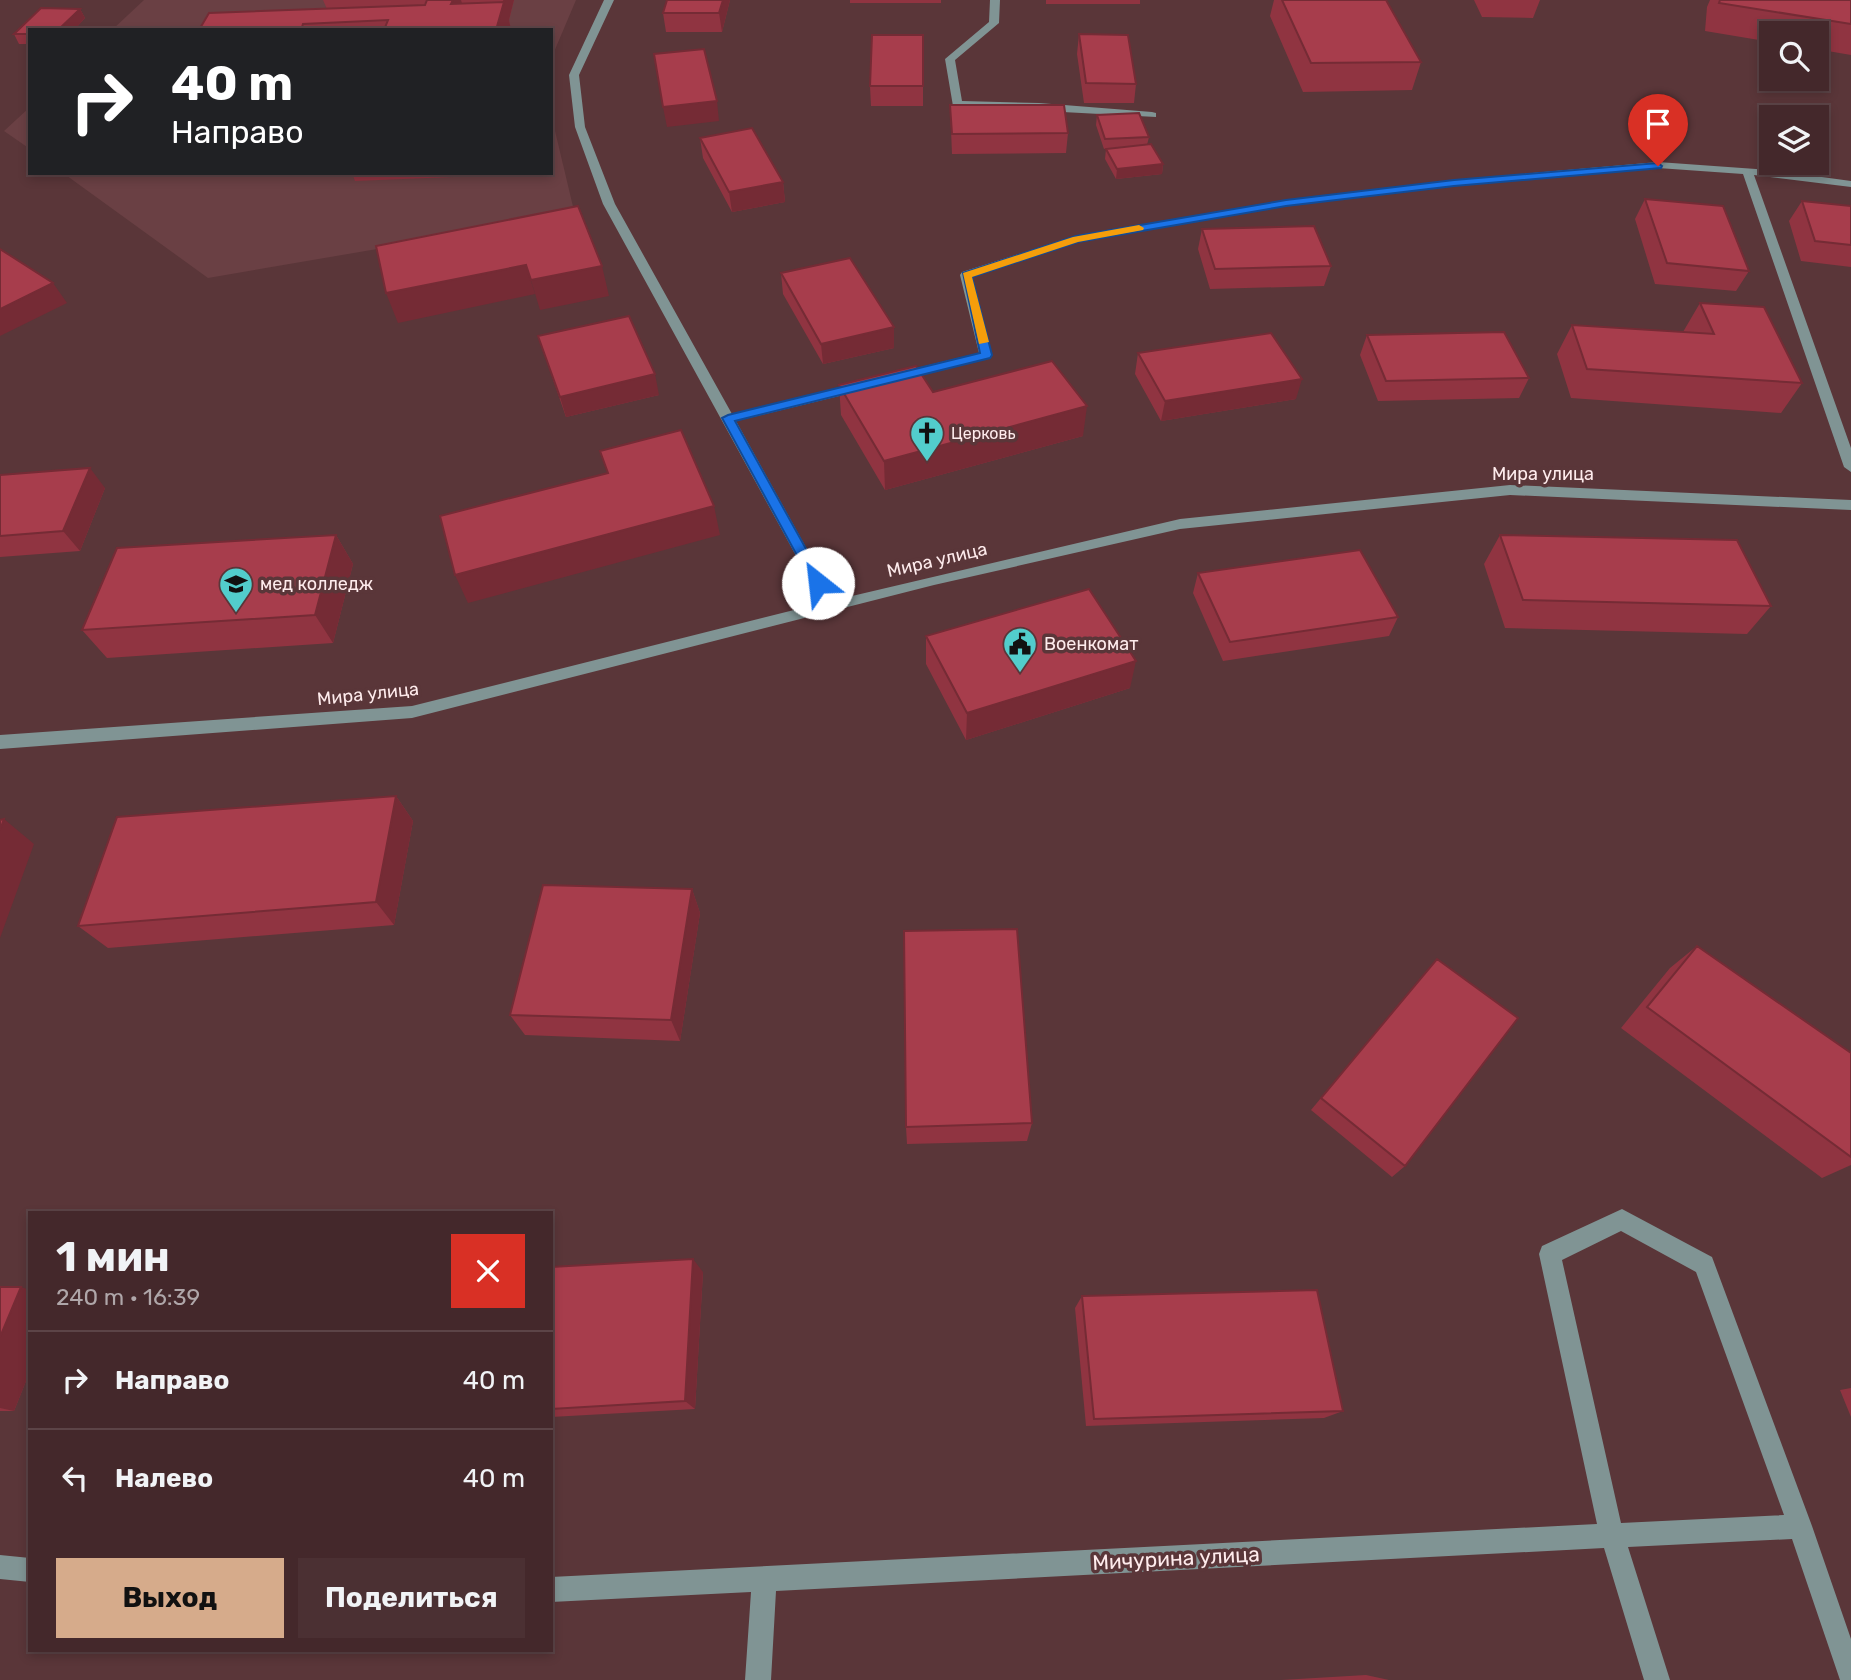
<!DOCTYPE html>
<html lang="ru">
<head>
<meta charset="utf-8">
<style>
  body { margin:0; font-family:Rubik,sans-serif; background:#4b3033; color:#f1f3f6; height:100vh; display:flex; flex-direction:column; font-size:26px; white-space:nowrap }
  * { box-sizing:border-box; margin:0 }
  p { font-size:23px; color:#afa6a9 }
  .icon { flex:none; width:38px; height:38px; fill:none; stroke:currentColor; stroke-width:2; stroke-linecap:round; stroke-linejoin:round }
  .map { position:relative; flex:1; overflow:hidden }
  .panel { position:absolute; left:28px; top:1211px; width:525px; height:441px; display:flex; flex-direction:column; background:#44282b; border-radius:0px; box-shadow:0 4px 10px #0003,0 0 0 2px #5c4447 }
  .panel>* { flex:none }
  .hud { position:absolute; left:28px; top:28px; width:525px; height:147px; border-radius:0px; box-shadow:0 4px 10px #0003,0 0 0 2px #5c4447; background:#202124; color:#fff; overflow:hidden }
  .fabs { position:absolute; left:1759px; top:21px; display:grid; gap:14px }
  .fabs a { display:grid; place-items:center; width:70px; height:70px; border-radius:0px; background:#44282b; box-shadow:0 4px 10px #0003,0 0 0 2px #5c4447; font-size:35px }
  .pin { position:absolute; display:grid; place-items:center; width:60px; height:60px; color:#fff; margin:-72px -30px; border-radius:50% 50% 50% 0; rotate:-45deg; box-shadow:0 0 7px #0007 }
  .pin .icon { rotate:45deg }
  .me { position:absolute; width:77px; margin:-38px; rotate:331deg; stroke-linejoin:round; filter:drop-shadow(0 0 5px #0008) }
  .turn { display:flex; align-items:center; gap:24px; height:147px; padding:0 28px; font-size:32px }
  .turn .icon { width:91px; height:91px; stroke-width:2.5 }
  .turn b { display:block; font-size:49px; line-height:60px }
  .round { display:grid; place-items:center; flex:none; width:74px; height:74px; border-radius:0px; background:#4b3033 }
  .overview { display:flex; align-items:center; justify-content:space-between; height:119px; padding:0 28px }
  h1 { font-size:42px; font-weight:700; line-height:52px }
  .action { display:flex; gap:14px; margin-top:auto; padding:14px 28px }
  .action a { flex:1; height:80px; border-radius:0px; background:#d6ab8b; color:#111; font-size:28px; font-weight:700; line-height:80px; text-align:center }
  .action a+a { background:#4b3033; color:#f1f3f6 }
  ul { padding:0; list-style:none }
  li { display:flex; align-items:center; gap:21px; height:98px; padding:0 28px; border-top:2px solid #5c4447 }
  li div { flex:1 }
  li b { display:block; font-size:26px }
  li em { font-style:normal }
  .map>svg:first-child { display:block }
  .built { fill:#6a4044 }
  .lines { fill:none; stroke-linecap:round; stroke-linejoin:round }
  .minor { fill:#809494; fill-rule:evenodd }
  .wall { fill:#903441 }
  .shaded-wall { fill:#752b35 }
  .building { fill:#a73d4c; stroke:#752b35; stroke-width:2 }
  .route { fill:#1a73e8; stroke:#114b97; stroke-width:2 }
  .slow { fill:#f59e0b }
  .labels { text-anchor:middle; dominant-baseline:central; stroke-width:7; stroke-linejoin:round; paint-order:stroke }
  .far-poi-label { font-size:16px; fill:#feebec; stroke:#5a3639; text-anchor:start }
  .street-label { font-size:18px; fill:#feebec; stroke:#5a3639 }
  .poi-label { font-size:18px; fill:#feebec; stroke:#5a3639; text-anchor:start }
  .near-street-label { font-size:21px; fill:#feebec; stroke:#5a3639 }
</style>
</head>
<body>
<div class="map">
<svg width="1851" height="1680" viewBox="0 0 1851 1680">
  <rect width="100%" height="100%" fill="#5a3639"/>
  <path class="built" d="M144 0H576L551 59V30H112Z
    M30 107V149L4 131Z
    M551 114 575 215 208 278 63 173H551Z"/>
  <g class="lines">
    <path class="minor" d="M604 0H614L579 75 585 127 615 204 732 414 863 382 869 386 868 389 736 421 835 600 1180 519 1510 485 1851 500V510L1510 495 1180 529 934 585 412 718 0 749V735L412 706 822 603 603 204 575 127 569 75Z
      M990 0H1000L999 23 955 60 962 101 1039 103 1152 112 1156 113V117L953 106 945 59 989 22Z
      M1658 162 1770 170 1851 181V187L1754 175 1851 448V472L1844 467 1743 174 1658 168 1454 186 1286 206 1078 242 972 277 992 355 990 358 897 381 891 377 892 374 979 353 960 275 962 272 1076 236 1286 200 1454 180Z
      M1622 1209 1712 1257 1812 1526 1851 1639V1680H1840L1792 1539 1628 1547 1670 1680H1644L1604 1548 776 1591 771 1680H745L751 1592 551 1602V1577L1597 1524 1539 1254 1542 1246ZM1621 1231 1696 1272 1784 1515 1621 1523 1562 1260Z
      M0 1555 30 1558V1582L0 1579Z"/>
  </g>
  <path class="wall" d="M323 0H514L509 20 511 30H199L327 9Z
    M730 0 722 32H666L663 13Z
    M850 0H941V3H850Z
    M1046 0H1140V4H1046Z
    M1274 0H1386L1421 62 1412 90 1303 92 1270 16Z
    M1474 0H1540L1533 18 1482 17Z
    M1710 0H1851V55L1816 49V33H1771V42L1705 31 1707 7Z
    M80 9 85 18 74 30H30V44H19L14 34Z
    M1079 34 1136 84 1134 103H1084L1077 54Z
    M923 35V106H871L870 86Z
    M950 105 1068 133 1066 153 952 154Z
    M1097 115 1149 137 1147 145 1163 164 1162 174 1116 179 1105 159 1106 149H1104L1096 125Z
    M700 138 783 182 785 202 732 212 703 158Z
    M352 173H478L477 176 355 181Z
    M1645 199 1749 271 1736 291 1655 284 1635 219Z
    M1802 201 1851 206V267L1801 261 1789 221Z
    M1202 229 1331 266 1324 286 1210 289 1198 249Z
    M781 273 894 327V348L823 364 783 294Z
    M1700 303 1802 383 1781 413 1571 398 1557 354 1572 325 1683 332Z
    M1367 335 1529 378 1519 398 1378 401 1360 355Z
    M538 336 659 395 566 417Z
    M1138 353 1296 399 1161 421 1135 374Z
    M839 385 933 392 1083 436 885 490 841 415Z
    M0 475 105 488 80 551 0 557Z
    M336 535 353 564 333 643 107 658 82 630Z
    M1500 535 1771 606 1747 634 1505 628 1484 564Z
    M1198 573 1398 617 1389 636 1223 661 1193 593Z
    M926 636 1130 688 966 740 926 664Z
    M396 796 413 821 394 925 108 948 78 926Z
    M692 889 700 913 680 1041 525 1035 510 1015Z
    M1697 946 1851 1053V1165L1822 1178 1621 1028 1670 968Z
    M1437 959 1405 1166 1392 1177 1311 1110Z
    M1032 1123 1027 1141 907 1144 906 1127Z
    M551 1267 703 1272 695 1409 551 1417Z
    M0 1287 30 1290V1371L14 1411H0Z
    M1082 1296 1343 1411 1324 1418 1086 1426 1075 1308Z
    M1851 1388V1417L1840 1390Z
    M1366 1675 1389 1680H1281Z"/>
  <path class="shaded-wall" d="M453 0H461L467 22 451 4Z
    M503 0H514L509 20 511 30H496L504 3Z
    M723 0H730L722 32 719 13Z
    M80 9 85 18 74 30H58Z
    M717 101 719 121 667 127 663 107Z
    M1163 164 1162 174 1116 179 1117 169Z
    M783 182 785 202 732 212 729 192Z
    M526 265 535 294 398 323 386 293Z
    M602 266 609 296 540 310 531 280Z
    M53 283 67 303 0 336V309Z
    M894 327V348L823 364 821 344Z
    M655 374 659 395 566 417 560 397Z
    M1302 379 1296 399 1161 421 1165 401Z
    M1087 406 1083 436 885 490 884 461Z
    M90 468 105 488 80 551 63 531Z
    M714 506 720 535 468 603 455 575Z
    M336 535 353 564 333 643 315 615Z
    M1136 661 1130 688 966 740 967 713Z
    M396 796 413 821 394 925 376 902Z
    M4 819 34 844 0 938V830Z
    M692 889 700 913 680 1041 671 1020Z
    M693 1259 703 1272 695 1409 685 1401Z
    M21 1287 30 1290V1371L14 1411 0 1408V1337Z"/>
  <path class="building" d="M427 0H453L451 4 504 2 496 30H384L388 20 303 24 301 30H199L209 13 425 5Z
    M667 0H723L719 13H663Z
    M1282 0H1386L1421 62 1311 63Z
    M1720 0H1851V24L1719 3Z
    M41 8 80 9 58 30H30V34H14Z
    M1079 34 1128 35 1136 84 1086 83Z
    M872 35H923V86H870Z
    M704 49 717 101 663 107 654 54Z
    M950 105H1064L1068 133 952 134Z
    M1139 113 1149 137 1105 139 1097 115Z
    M752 128 783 182 729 192 700 138Z
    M1151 144 1163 164 1117 169 1106 149Z
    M1645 199 1723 206 1749 271 1667 263Z
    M1802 201 1851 206V245L1815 241Z
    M578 206 602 266 531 280 526 265 386 293 376 246Z
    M1314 226 1331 266 1215 269 1202 229Z
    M0 249 53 283 0 309Z
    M850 258 894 327 821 344 781 273Z
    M1700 303 1764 307 1802 383 1587 369 1572 325 1714 334Z
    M629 316 655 374 560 397 538 336Z
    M1504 332 1529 378 1386 381 1367 335Z
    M1271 333 1302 379 1165 401 1138 353Z
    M1052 361 1087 406 884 461 839 385 916 366 933 392Z
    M681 430 714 506 455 575 440 516 608 473 600 451Z
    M90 468 63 531 0 536V475Z
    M336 535 315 615 82 630 117 548Z
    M1500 535 1737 540 1771 606 1523 600Z
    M1360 550 1398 617 1230 642 1198 573Z
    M1089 589 1136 661 967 713 926 636Z
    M396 796 376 902 78 926 117 817Z
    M4 819 0 830V820Z
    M543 885 692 889 671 1020 510 1015Z
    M1017 929 1032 1123 906 1127 904 931Z
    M1697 946 1851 1053V1157L1647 1007Z
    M1437 959 1518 1018 1405 1166 1321 1098Z
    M693 1259 685 1401 551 1409V1267Z
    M0 1287H21L0 1337Z
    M1317 1290 1343 1411 1094 1419 1082 1296Z"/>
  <path class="route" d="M1658 163 1662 166 1661 168 1454 186 1286 206 1078 242 972 277 992 355 990 358 735 421 825 583 818 588 812 583 722 418 728 415 980 353 963 273 1076 236 1286 200 1454 180Z"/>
  <path class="slow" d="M1139 225 1144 228 1143 230 1078 242 972 277 989 342 979 344 963 273 1073 237Z"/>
  <defs>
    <g id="church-pin" transform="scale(1.75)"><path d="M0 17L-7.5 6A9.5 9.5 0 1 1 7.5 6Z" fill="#52cdcc" stroke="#5a3639"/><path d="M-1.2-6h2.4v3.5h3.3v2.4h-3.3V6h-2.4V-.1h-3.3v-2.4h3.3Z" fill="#111"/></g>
    <g id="university-pin" transform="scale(1.75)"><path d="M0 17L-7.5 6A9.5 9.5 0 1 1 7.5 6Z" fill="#52cdcc" stroke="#5a3639"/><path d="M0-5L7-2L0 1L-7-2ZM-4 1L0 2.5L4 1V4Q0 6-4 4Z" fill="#111"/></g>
    <g id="civic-pin" transform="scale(1.75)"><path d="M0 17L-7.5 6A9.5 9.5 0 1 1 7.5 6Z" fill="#52cdcc" stroke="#5a3639"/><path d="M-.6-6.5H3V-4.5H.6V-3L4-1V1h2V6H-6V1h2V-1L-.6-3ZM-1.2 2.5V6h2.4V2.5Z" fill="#111"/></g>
  </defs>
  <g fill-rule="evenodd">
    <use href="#church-pin" x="927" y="433"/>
    <use href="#university-pin" x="236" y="584"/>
    <use href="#civic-pin" x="1020" y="644"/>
  </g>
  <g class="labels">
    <g class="far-poi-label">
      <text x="951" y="433">Церковь</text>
    </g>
    <g class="street-label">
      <text x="1543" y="474">Мира улица</text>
      <text transform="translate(937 560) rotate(-13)">Мира улица</text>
      <text transform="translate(368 694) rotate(-6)">Мира улица</text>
    </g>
    <g class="poi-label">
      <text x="260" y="584">мед колледж</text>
      <text x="1044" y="644">Военкомат</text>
    </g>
    <g class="near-street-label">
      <text transform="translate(1176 1558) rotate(-3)">Мичурина улица</text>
    </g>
  </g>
</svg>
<div class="fabs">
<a><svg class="icon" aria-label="search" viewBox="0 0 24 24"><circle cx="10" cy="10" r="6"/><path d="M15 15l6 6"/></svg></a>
<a><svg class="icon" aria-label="layers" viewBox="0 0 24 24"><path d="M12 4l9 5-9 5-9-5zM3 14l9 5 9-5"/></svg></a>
</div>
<div class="pin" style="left:1658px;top:166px;background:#d93025"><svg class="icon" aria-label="arrive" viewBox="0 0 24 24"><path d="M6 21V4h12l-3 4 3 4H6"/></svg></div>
<svg class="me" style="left:818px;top:583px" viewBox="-20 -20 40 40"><circle r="19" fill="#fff"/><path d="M0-13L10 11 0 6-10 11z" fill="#1a73e8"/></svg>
<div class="hud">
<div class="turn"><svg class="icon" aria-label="right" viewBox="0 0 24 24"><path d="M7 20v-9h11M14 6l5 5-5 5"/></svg><div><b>40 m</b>Направо</div></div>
</div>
<section class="panel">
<div class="overview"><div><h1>1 мин</h1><p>240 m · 16:39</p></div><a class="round" style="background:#d93025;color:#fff"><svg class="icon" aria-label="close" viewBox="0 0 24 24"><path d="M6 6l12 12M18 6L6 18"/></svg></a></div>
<ul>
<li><svg class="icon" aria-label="right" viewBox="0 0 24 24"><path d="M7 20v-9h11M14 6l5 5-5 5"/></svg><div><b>Направо</b></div><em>40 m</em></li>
<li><svg class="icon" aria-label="left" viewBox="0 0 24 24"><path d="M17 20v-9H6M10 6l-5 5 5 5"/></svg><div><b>Налево</b></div><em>40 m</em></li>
</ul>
<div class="action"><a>Выход</a><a>Поделиться</a></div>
</section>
</div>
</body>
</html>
